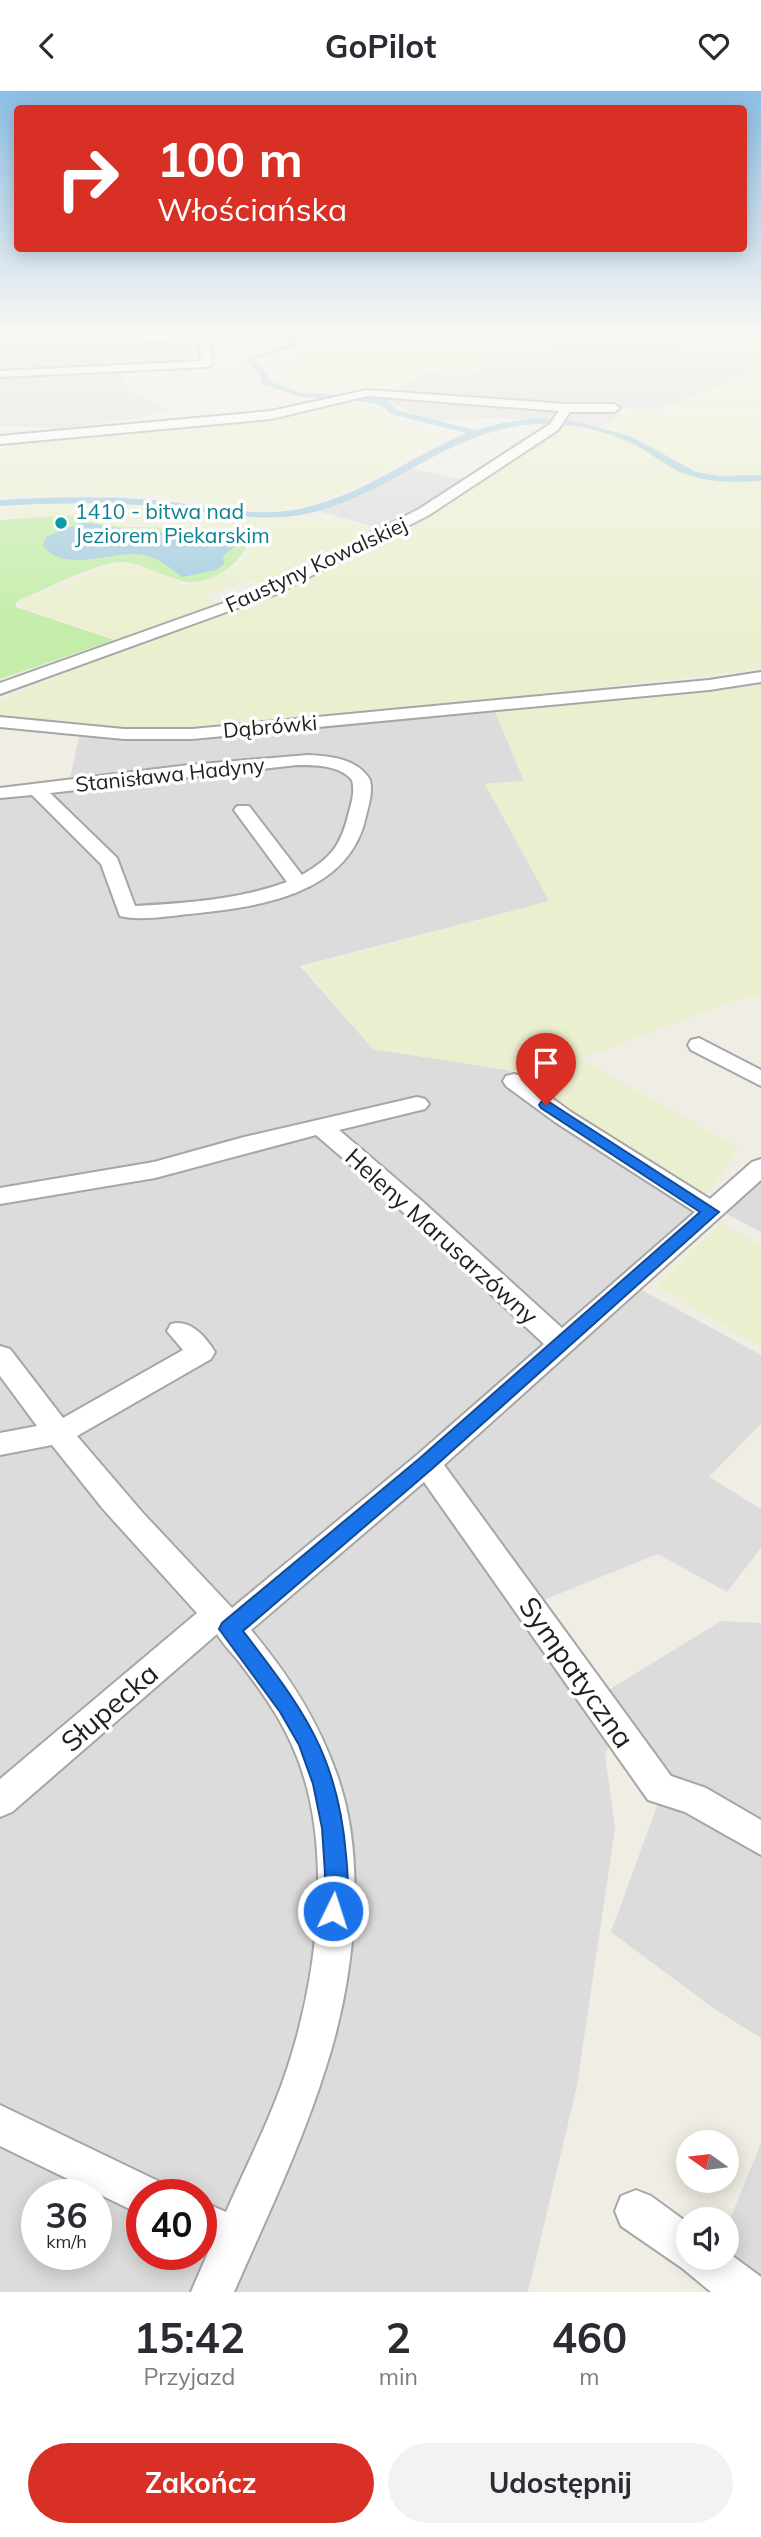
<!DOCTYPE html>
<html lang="pl">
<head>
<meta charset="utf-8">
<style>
  body { margin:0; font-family:Mulish,sans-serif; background:#f2f2f3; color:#2b2b33; height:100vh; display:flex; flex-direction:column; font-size:26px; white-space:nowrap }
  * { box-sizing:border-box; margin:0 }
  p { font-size:23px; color:#7c7c81 }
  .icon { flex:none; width:38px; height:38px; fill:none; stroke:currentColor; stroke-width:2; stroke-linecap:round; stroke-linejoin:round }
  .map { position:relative; height:2201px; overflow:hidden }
  .drawer { display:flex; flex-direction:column; background:#fff; flex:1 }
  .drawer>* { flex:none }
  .top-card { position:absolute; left:14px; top:14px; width:733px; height:147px; border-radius:7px; box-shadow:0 4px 18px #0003; background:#d93025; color:#fff; overflow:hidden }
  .needle { width:46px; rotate:284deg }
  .controls { position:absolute; left:676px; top:2039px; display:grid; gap:14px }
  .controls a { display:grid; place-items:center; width:63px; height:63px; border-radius:50%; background:#fff; box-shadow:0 4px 18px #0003; font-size:35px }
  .speed { position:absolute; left:21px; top:2088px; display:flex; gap:14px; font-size:35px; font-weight:700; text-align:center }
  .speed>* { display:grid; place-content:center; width:91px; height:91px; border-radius:50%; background:#fff; box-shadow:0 4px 18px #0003; line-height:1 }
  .speed small { font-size:18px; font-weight:400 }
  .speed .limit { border:10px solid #d22; background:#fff; color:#111 }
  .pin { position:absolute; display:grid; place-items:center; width:60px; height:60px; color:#fff; margin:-72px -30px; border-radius:50% 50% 50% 0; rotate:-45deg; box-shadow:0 0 7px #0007 }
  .pin .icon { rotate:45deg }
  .me { position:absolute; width:77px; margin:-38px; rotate:4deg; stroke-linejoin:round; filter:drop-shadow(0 0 5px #0008) }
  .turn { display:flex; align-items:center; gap:24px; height:147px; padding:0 28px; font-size:32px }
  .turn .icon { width:91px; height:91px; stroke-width:2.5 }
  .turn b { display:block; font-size:49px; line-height:60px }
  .eta { display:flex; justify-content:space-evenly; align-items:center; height:119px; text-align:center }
  .eta b { font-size:42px; font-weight:700; line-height:49px }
  .primary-button { display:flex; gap:14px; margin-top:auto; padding:14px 28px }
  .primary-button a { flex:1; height:80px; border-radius:42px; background:#d93025; color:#fff; font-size:28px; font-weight:700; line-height:80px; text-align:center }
  .primary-button a+a { background:#f2f2f3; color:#2b2b33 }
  header { display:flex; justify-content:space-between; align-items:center; height:91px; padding:0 28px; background:#fff; font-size:32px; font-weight:700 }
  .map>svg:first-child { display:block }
  .residential { fill:#dddcdc; fill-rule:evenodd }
  .farmland { fill:#eaf0cf }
  .grass { fill:#c3eda8 }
  .water { fill:#a2cce0 }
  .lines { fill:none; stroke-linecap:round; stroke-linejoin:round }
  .canal { fill:#a2cce0; fill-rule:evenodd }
  .minor-casing { stroke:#a6a6a6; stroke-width:4 }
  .minor { fill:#fff; fill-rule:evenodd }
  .route { fill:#1a73e8; stroke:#114b97; stroke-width:2 }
  .culture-dot { fill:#0f9aa8; stroke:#fff; stroke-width:2.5 }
  .labels { text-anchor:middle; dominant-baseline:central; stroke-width:7; stroke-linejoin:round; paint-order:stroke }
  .far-culture-label { font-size:21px; fill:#0d838f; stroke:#fff; text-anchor:start }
  .far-street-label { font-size:21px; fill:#1f1f1f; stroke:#fff }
  .street-label { font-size:24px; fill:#1f1f1f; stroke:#fff }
  .near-street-label { font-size:28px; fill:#1f1f1f; stroke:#fff }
</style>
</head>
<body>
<header><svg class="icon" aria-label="back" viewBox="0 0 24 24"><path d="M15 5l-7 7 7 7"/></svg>GoPilot<svg class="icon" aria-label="heart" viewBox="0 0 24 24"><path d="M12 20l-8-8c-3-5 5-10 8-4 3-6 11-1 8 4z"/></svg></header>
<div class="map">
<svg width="761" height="2201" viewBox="0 0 761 2201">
  <rect width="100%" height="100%" fill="#f0ede4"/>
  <path class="residential" d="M0 238H281L285 252 201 254 202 273 122 276 127 299 167 318 140 327 62 337 3 335 0 333Z
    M605 242 757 273 753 281 661 318 622 317 613 330 600 336 570 329 483 327 441 329 420 325 384 308 427 281 465 285 523 264 541 263 582 245Z
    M411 377 467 390 386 439 318 420Z
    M495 620 524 690 485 693 550 810 300 875 373 958 508 979 702 1109 642 1199 761 1264V1333L709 1386 761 1418V1457L727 1501 658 1463 531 1514 616 1637 605 1663 615 1737 577 1995 528 2201H0V695L70 688 80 641 147 649ZM37 2104H96V2163H37ZM142 2104H201V2163H142Z
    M761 1087V1141L723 1121Z
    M721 1530 761 1532V1947L713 1917 611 1841 670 1679 607 1600Z
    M761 2052V2201L726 2166V2138Z"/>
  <path class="farmland" d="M301 238H602L541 263H521L463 284 425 279 387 302 293 292 264 269 299 261 303 248Z
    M615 238H761V321L661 318 753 281 756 273 605 242Z
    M359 310 384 320V324L439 345 357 395 327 408 283 418 253 417 148 404 50 402 0 406V352L260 329Z
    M626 320 761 325V578L493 608 175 637 99 635 0 624V609L110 564 268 509 422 431 563 335 591 342 617 333Z
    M57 413H96L183 420 241 428 347 429 382 440 271 496 250 489 203 505 225 516 120 550 24 517 19 515V511L106 475 121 472 155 479 176 488 180 493 193 492 235 477 251 460 248 450 242 446 209 439 94 432 71 423 8 427 7 417Z
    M761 592V909L749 904 580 968 739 1057 702 1109 509 979 373 958 304 876 549 810 485 693 524 690 495 620Z
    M720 1132 761 1154V1256L656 1195Z"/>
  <path class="grass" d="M69 424C85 429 99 433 117 435 142 438 238 433 246 457 235 476 213 492 189 491 171 490 145 472 122 471 99 470 39 501 16 511V516L114 549 0 588V429Z"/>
  <path class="water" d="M83 431C108 435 134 440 159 441 187 443 214 439 240 451L223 465 224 473 216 479 182 486C170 477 160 467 144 464 113 458 67 484 43 455L46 446Z"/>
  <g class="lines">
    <path class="canal" d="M284 238H292L291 244 297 255 254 269 268 282 269 290 302 302 337 304V308L301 306 262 293 261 285 245 268 289 253 283 244Z
      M356 305 388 310 397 319 475 339 501 332 535 327 574 330 630 345 696 381 718 385 761 384V390C736 391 711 392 688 384 669 378 654 364 637 355 607 339 569 331 535 333 449 338 388 406 306 423 255 433 204 419 153 415 102 411 51 412 0 415V409C51 406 103 405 154 409 204 414 258 429 308 416 365 402 413 365 466 342L391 323 381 314 353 309Z"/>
    <g class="minor-casing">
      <path id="minor" d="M140 238H150V244L198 242V238H208L209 242H232L237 245 232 248H210L212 273 207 276 0 286V280L201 270 199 248 145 250 140 247Z
        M367 299 567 313H614L620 317 614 321H570L558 339 429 424 276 503 0 603V592L266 497 419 418 550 333 559 320 367 305 271 328 0 353V345L271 320Z
        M761 581V591L709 599 192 648H124L0 636V626L124 638H192L709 589Z
        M308 664C331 665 358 668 370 689 373 701 369 713 366 725 349 805 257 816 189 823 168 825 141 830 120 825L101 773 32 704 0 707V697L189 674ZM297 674C316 674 339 674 352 689 355 700 352 710 349 721 341 755 331 767 302 784L249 715H237L234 719 287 791C238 809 186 812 135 815L117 767 50 702Z
        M699 947 761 979V995L691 959 688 954 691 949Z
        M514 983 522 985 571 1021 710 1108 752 1071 761 1068V1089L444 1374 671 1685 706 1697 761 1729V1764L685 1721 648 1709 424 1391 251 1539C288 1583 318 1629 337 1684 368 1770 354 1890 326 1976 302 2053 266 2128 234 2201H191L210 2157 201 2153V2110L226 2121C247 2073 272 2025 288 1975 319 1880 335 1745 291 1652 278 1623 259 1597 240 1572 232 1562 223 1553 217 1543L12 1721 0 1726V1688L197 1522 103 1418 52 1354 0 1364V1342L37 1335 0 1285V1255L10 1258 63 1327 183 1259 167 1240 171 1233C190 1228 205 1245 215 1261L211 1268 77 1345 142 1421 232 1517 417 1364 544 1253 375 1095 316 1044 155 1087 0 1113V1097L154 1071 244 1046 417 1006 425 1008 429 1013 425 1018 339 1039 422 1110 562 1237 695 1121 555 1031 506 995 503 990 506 985Z
        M0 2014 158 2090 164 2104H142V2124L0 2055Z
        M636 2099 651 2105 688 2132V2166H726V2160L761 2186V2201H711L682 2177 621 2135 615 2120 621 2105Z"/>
    </g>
    <use href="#minor" class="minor"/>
  </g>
  <linearGradient id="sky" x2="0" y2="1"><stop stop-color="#8cbee5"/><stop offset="0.44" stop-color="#f8f7f3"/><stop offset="1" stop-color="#f8f7f3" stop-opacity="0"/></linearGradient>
  <rect width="761" height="546" fill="url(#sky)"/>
  <path class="route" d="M546 1009 719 1121 433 1377 243 1540C302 1617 338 1663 346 1764 348 1784 350 1809 342 1828L333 1831 325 1828 322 1820 325 1782 322 1737 313 1693 299 1654 280 1621 219 1538 222 1532 420 1367 700 1121 541 1017 539 1014 541 1011Z"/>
  <circle class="culture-dot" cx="61" cy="432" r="7"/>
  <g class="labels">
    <g class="far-culture-label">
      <text x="75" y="420">1410 - bitwa nad<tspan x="75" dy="24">Jeziorem Piekarskim</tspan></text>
    </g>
    <g class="far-street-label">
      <text transform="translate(316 473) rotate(-25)">Faustyny Kowalskiej</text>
      <text transform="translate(270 635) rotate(-5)">Dąbrówki</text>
      <text transform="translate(170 683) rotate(-6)">Stanisława Hadyny</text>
    </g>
    <g class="street-label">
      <text transform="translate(442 1145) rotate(42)">Heleny Marusarzówny</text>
    </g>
    <g class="near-street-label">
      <text transform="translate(577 1581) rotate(55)">Sympatyczna</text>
      <text transform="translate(109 1616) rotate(-41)">Słupecka</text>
    </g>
  </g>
</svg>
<div class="controls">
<a><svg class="needle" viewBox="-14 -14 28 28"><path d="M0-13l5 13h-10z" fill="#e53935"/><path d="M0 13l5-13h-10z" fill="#7c7c81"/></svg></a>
<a><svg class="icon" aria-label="sound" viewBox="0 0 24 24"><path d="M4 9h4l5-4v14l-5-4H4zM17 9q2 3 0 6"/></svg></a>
</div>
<div class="speed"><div>36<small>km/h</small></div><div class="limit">40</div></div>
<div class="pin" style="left:546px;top:1014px;background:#d93025"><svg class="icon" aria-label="arrive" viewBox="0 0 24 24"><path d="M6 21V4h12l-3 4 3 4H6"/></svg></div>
<svg class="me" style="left:333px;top:1820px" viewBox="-20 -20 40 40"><circle r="17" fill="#1a73e8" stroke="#fff" stroke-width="3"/><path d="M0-11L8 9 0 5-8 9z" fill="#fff"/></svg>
<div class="top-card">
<div class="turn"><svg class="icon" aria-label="right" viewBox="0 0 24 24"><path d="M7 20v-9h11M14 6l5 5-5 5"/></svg><div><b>100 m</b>Włościańska</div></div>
</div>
</div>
<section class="drawer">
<div class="eta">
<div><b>15:42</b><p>Przyjazd</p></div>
<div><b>2</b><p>min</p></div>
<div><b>460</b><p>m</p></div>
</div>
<div class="primary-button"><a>Zakończ</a><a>Udostępnij</a></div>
</section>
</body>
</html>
